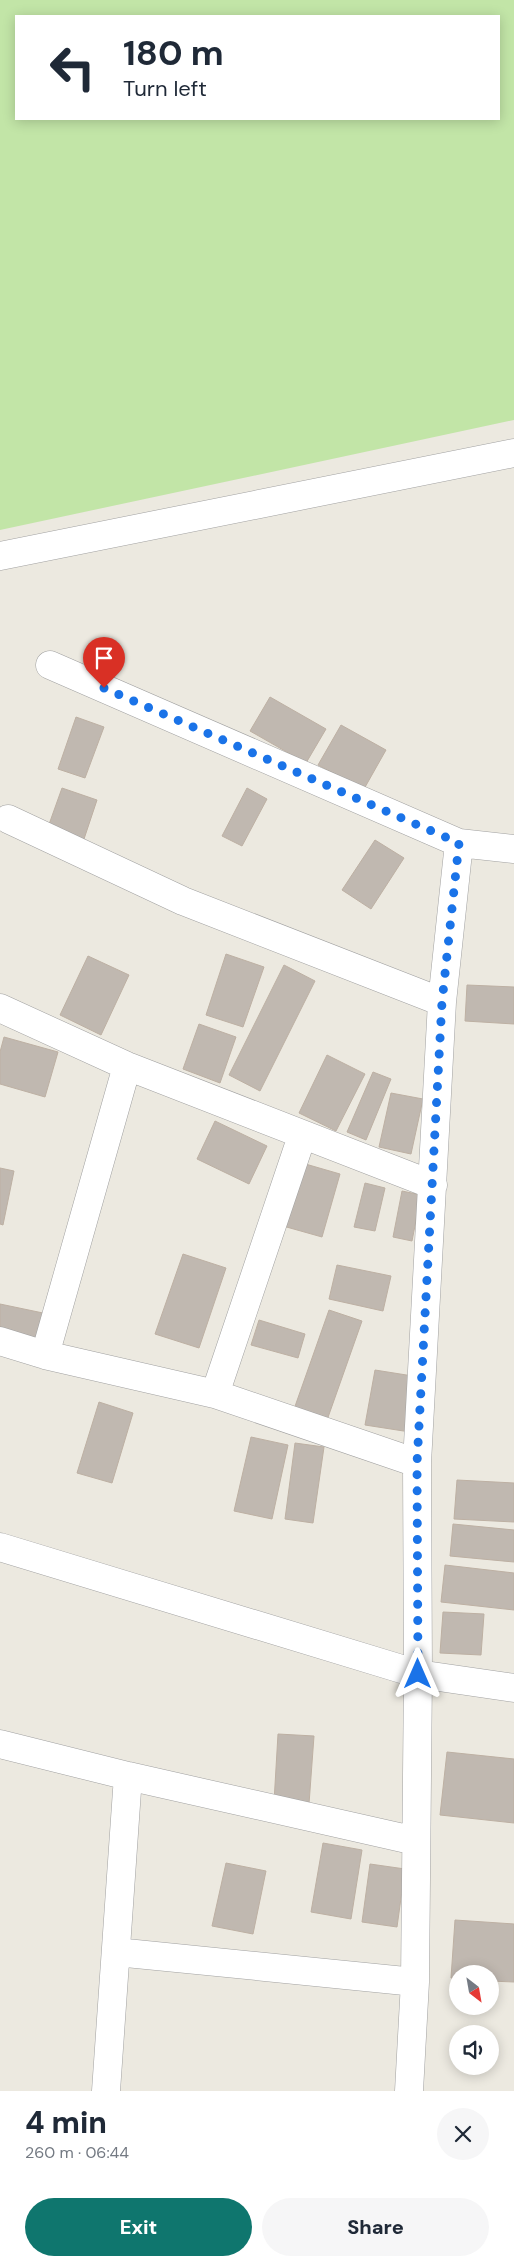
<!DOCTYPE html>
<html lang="en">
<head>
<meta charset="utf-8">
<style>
  body { margin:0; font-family:"DM Sans",sans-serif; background:#f6f6f7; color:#1f2937; height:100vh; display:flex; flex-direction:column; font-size:19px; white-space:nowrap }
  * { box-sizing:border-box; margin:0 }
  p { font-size:16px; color:#747a83 }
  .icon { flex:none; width:28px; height:28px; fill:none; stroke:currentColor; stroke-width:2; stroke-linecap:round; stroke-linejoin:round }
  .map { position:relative; height:2091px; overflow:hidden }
  .side { display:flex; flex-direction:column; background:#fff; flex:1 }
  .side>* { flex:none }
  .banner { position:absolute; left:15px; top:15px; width:485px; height:105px; border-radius:0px; box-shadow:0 2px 12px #0003; background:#fff; color:#1f2937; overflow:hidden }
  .needle { width:32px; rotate:149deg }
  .fabs { position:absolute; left:449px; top:1965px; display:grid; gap:10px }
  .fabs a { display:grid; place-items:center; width:50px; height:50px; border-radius:50%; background:#fff; box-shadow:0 2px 12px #0003; font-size:25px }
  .pin { position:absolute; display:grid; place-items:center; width:42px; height:42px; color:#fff; margin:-51px -21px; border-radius:50% 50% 50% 0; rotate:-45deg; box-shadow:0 0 5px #0007 }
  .pin .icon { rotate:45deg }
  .me { position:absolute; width:55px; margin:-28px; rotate:0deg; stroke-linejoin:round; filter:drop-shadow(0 0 4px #0008) }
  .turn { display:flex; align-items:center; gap:18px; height:105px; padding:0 25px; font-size:22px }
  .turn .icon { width:65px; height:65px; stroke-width:2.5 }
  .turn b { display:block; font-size:35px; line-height:42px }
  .round { display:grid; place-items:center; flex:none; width:52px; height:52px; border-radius:26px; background:#f6f6f7 }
  .overview { display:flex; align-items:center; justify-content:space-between; height:85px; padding:0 25px }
  h1 { font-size:30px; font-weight:800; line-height:38px }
  .action { display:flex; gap:10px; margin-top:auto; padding:10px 25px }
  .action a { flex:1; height:58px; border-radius:30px; background:#0f766e; color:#fff; font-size:20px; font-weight:800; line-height:58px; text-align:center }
  .action a+a { background:#f6f6f7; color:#1f2937 }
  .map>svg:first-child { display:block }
  .grass { fill:#c2e5a7; fill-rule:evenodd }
  .building { fill:#c0b8b0; stroke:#bdb0a3 }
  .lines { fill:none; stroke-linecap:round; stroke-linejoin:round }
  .minor-casing { stroke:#a1a1a1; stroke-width:29 }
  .minor { stroke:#fff; stroke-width:28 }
  .route { stroke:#1a73e8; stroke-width:9; stroke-dasharray:0 16.2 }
</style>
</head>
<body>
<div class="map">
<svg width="514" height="2091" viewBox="0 0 514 2091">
  <rect width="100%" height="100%" fill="#ece9e0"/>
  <path class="grass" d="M0 0H514V420L0 530ZM16 16H499V119H16Z"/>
  <path class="building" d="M270 697 326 729 306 763 250 731Z
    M76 717 104 727 85 778 58 769Z
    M341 725 386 750 364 789 318 765Z
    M62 788 97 800 83 842 47 830Z
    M247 788 267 799 242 846 222 836Z
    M375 840 404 858 371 909 342 890Z
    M226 954 264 967 243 1027 206 1015Z
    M88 956 129 975 101 1035 60 1015Z
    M284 965 315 981 260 1091 229 1075Z
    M467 985 514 987V1024L465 1021Z
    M199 1024 236 1037 220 1083 183 1069Z
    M4 1037 58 1052 45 1097 0 1084V1052Z
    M327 1055 365 1074 336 1131 299 1113Z
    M373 1072 391 1079 366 1140 347 1132Z
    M391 1093 423 1099 411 1154 379 1147Z
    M215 1121 267 1146 249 1184 197 1159Z
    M302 1163 340 1174 322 1237 283 1226Z
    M0 1168 14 1171 3 1225 0 1224Z
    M365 1183 385 1188 375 1231 354 1227Z
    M402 1191 421 1195 412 1241 393 1237Z
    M183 1254 226 1268 199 1348 155 1334Z
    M337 1265 391 1276 383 1311 329 1299Z
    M0 1304 43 1313 36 1346 0 1339Z
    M329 1310 362 1321 326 1423 293 1412Z
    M259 1320 305 1334 298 1358 251 1345Z
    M375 1370 419 1377 410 1432 365 1425Z
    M99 1402 133 1413 112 1483 77 1473Z
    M251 1437 288 1445 272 1519 234 1511Z
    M295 1443 324 1447 313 1523 285 1519Z
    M457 1480 514 1483V1522L454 1519Z
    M453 1524 514 1530V1562L450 1556Z
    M445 1565 514 1573V1610L441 1602Z
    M443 1612 484 1614 481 1655 440 1653Z
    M278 1734 314 1736 309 1804 274 1802Z
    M447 1752 514 1759V1823L440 1815Z
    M323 1843 362 1850 351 1919 311 1912Z
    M226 1863 266 1871 253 1934 212 1926Z
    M370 1864 405 1869 397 1927 362 1922Z
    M455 1920 514 1924V1982L490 1981V1974H458V1978H451Z"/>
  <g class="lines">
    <g class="minor-casing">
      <path id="minor" d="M0 556 514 453
        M50 665 459 843 514 849
        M8 819 183 901 442 1002
        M0 1008 127 1066 433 1185
        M0 1341 45 1355 215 1394 417 1463
        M45 1355 127 1066
        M215 1394 302 1136
        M0 1547 418 1674 514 1688
        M0 1744 128 1776 416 1841
        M116 1952 415 1982
        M106 2091 128 1776
        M409 2091 415 1982 418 1674 417 1463 442 1002 459 843"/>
    </g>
    <use href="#minor" class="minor"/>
  </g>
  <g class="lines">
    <path class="route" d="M104 688 459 843 442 1002 417 1463 418 1674"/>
  </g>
</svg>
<div class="fabs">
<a><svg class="needle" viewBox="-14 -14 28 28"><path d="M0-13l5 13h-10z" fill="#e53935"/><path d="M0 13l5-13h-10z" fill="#747a83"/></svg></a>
<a><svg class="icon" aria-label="sound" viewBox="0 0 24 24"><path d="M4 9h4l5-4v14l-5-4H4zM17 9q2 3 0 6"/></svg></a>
</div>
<div class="pin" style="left:104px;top:688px;background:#d93025"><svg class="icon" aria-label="arrive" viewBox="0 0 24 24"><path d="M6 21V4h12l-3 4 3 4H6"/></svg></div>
<svg class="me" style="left:418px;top:1674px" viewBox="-20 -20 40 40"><path d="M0-17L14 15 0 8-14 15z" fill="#1a73e8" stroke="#fff" stroke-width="4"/></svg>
<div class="banner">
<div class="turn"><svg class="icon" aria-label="left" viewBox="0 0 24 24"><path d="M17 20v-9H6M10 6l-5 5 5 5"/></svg><div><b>180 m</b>Turn left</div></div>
</div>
</div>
<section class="side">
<div class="overview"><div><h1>4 min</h1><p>260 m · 06:44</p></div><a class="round"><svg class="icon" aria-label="close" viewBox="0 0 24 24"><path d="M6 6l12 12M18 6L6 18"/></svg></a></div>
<div class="action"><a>Exit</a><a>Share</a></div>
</section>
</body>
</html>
